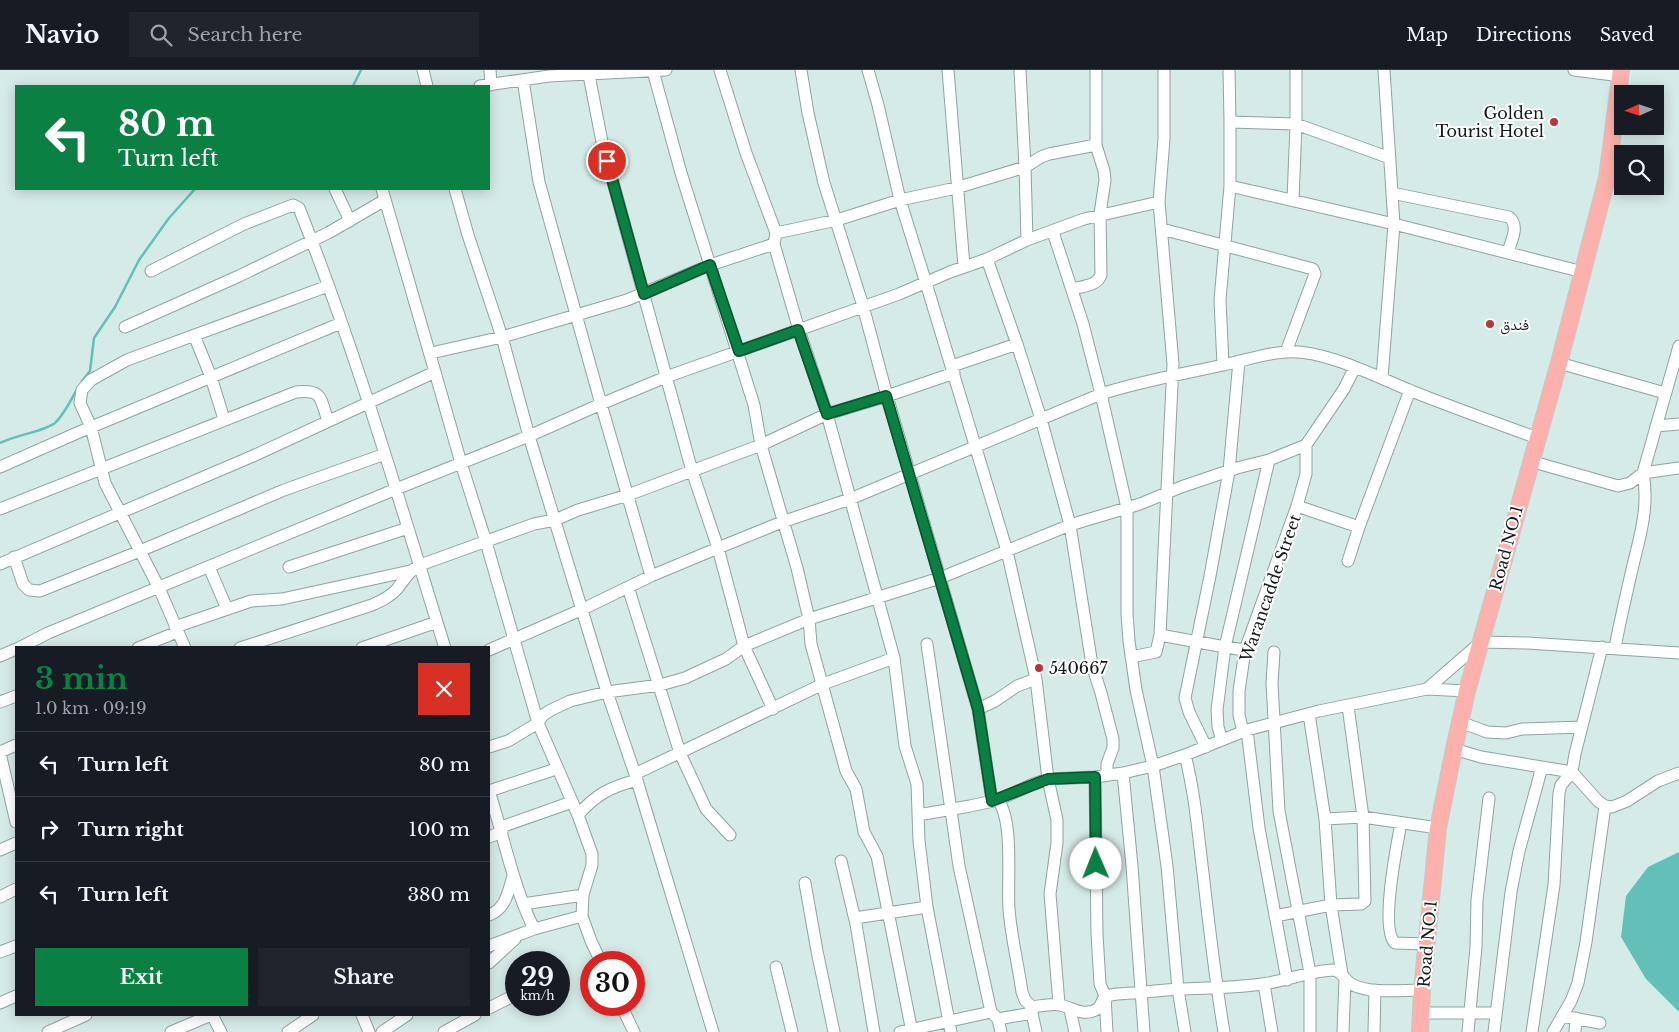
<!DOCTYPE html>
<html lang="en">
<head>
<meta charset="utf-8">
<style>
  body { margin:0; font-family:"Libre Baskerville","Noto Naskh Arabic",serif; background:#20242c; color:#f1f3f6; height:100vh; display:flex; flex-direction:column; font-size:19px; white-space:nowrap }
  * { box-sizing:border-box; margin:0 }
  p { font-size:16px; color:#9ea1a6 }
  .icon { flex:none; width:28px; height:28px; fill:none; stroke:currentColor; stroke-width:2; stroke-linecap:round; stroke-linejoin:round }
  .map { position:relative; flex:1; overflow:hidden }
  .panel { position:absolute; left:15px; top:576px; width:475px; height:370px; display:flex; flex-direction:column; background:#171b24; border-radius:0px; box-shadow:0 2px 12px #0003 }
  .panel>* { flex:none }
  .top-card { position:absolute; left:15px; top:15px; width:475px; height:105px; border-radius:0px; box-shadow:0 2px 12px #0003; background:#0b8043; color:#fff; overflow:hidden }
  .needle { width:32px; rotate:267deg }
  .fabs { position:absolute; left:1614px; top:15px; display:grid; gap:10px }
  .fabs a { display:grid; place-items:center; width:50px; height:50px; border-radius:0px; background:#171b24; box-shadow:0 2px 12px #0003; font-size:25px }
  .speed { position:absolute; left:505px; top:881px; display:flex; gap:10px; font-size:25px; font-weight:700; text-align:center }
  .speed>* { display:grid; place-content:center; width:65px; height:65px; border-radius:50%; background:#171b24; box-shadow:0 2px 12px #0003; line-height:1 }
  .speed small { font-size:12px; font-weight:400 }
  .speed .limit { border:8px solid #d22; background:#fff; color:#111 }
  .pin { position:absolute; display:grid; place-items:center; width:42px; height:42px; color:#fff; margin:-21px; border:2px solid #fff; border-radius:50%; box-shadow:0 1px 5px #0007 }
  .me { position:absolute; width:55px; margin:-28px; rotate:359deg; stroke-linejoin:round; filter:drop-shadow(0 0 4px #0008) }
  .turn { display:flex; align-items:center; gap:18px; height:105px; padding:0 20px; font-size:22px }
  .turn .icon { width:65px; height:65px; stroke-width:2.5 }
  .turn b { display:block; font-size:35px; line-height:42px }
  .round { display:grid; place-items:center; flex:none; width:52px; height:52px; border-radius:0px; background:#20242c }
  .head { display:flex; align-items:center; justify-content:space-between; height:85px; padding:0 20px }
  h1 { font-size:30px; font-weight:700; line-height:38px; color:#0b8043 }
  .primary-button { display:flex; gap:10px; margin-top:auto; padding:10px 20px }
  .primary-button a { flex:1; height:58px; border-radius:0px; background:#0b8043; color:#fff; font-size:20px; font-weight:700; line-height:58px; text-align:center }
  .primary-button a+a { background:#20242c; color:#f1f3f6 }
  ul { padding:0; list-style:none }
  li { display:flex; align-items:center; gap:15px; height:65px; padding:0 20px; border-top:1px solid #363941 }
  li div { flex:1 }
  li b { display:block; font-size:19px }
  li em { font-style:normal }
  header { display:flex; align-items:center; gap:30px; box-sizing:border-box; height:70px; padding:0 25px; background:#171b24; border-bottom:1px solid #363941 }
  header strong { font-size:24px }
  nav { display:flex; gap:28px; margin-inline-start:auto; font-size:18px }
  .search { width:350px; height:45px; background:#20242c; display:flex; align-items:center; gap:12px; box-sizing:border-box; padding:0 18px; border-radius:0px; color:#9ea1a6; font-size:19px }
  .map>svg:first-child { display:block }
  .water { fill:#62c0b8 }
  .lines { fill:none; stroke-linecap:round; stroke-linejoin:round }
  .stream { stroke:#62c0b8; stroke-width:2.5 }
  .minor-casing { stroke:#8fa3a1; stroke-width:13 }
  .highway-casing { stroke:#c6c8c8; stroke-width:18 }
  .minor { stroke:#fff; stroke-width:11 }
  .highway { stroke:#fdb1ac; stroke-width:16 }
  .route-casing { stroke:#07532c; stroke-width:12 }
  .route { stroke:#0b8043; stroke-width:9 }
  .poi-dot { fill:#c1313a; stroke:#fff; stroke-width:2 }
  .labels { text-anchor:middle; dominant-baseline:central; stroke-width:4; stroke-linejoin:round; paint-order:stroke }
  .poi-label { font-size:16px; fill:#121a19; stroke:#fff; text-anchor:start }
  .street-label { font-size:16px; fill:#121a19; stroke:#fff }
</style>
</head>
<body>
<header>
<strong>Navio</strong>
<div class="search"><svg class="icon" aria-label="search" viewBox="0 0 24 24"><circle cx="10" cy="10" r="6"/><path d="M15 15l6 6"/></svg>Search here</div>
<nav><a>Map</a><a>Directions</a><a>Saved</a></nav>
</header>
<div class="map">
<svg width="1679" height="962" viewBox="0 0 1679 962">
  <rect width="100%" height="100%" fill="#d5ebe8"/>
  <path class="water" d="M1679 782V942L1646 909 1621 867 1626 826 1648 797Z"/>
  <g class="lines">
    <path class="stream" d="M353 16 361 0
      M82 311 90 301 94 268 115 237 139 190 169 148 195 119
      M0 373C13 366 49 360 56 352 65 343 71 329 78 318"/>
    <g class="minor-casing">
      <path id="minor" d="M423 0 427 16
        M490 0 491 15
        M588 0 602 72 692 401 718 478 744 576 773 639
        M720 0 746 83 776 163 774 174 799 260 827 344 894 588 905 676 917 714 919 771 927 837 951 962
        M801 0 808 43 824 113 863 236 887 326 978 639 992 731
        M868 0 878 35 900 130 926 213 1007 481 1036 609 1048 709 1057 750V773L1050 824 1059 934
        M948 0 964 196
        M1020 0 1025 97 1027 170
        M1229 0 1230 52 1296 54 1390 88
        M1574 0 1621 6
        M653 1 681 103 754 335 761 375 797 498 809 549 811 574 846 701 856 719 864 762 877 786 912 962
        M523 10 539 112 601 334 651 506
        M480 16 549 6 666 0
        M1230 116 1394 154 1583 202
        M335 119 350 151
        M382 119 435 302
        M455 119 468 165 502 267 529 366 607 622 635 704 713 962
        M1392 123 1509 147C1520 156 1511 171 1508 182
        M1293 130 1296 54V0
        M1162 159 1313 199 1315 204 1286 282
        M1053 162 1083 254 1101 324 1127 438V544L1129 571 1136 620 1153 696 1167 796 1178 919 1185 962
        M776 163 837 150 900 130 956 118 1025 97 1041 87 1049 84 1096 75
        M987 189 1017 274 1041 349 1070 455 1092 595 1101 623 1113 669V678L1107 694V705
        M151 201 244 154 293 135 299 138C356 281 399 430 445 578
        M1072 219C1083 216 1097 216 1101 205L1100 144 1105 110 1104 101 1096 75V0
        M125 257 239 206 328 163 385 130
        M194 265 211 307 224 349
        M431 283 502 267 627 230 710 195 774 174
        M1559 293 1665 323
        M1223 295 1220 230 1230 116V52
        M952 296 1017 274
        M1382 308 1394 154 1384 0
        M1656 356 1679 354
        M1530 391 1618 416 1630 413 1643 403 1679 398
        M0 397 77 363 341 253
        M1297 436 1359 457 1410 320
        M0 439 296 322C323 319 320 328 328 351
        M14 487 23 514 29 520 40 521 140 481 284 420 385 384
        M1348 491 1359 457
        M0 494 253 386 435 302 461 393 486 472 538 653 578 745 592 784V795L583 825 582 846 591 871 601 892
        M209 497 227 539
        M289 497 408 458
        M628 517 680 683 706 739 730 765
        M175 557 251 531 282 529 410 501
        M1160 565 1225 577 1245 580
        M927 574 959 796 991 942 998 949 1001 962
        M19 578 48 563 396 419 529 366 601 334 666 307 899 224 950 202 987 189 1027 170 1084 149 1159 132
        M138 578 177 562
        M185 578 159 518 105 413 91 357 80 333 82 320 91 310 127 290 328 216
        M240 578 372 535C381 531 390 527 397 519 405 509 408 502 420 495L534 454 555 450 578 440 628 425 761 375 827 344 887 326 954 303
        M362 578 437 552
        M1615 578C1620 550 1627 522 1633 495 1641 463 1649 435 1643 403L1679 276
        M489 580 583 539 651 506 718 478 782 452 850 429 1101 324C1141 311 1182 304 1223 295 1244 291 1265 283 1286 282 1323 279 1375 306 1409 320 1451 337 1494 352 1537 368
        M1274 582 1272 613 1279 741 1310 903V962
        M0 586 16 579
        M1131 587 1156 582 1160 565 1173 294 1159 132 1164 69V0
        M1427 619 1481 572 1528 573 1679 583
        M0 632 16 626
        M978 639 995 631 1017 616 1036 609
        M1309 644 1325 749 1331 835 1342 904
        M1460 652 1487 662 1506 663 1522 659 1582 657
        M1247 660 1259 758 1287 910
        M1243 662 1239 645V621L1245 580 1297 436 1306 404V375
        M1222 670 1218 657 1217 640 1225 577 1269 390
        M489 677 508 671 538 653 543 645 551 640 570 631 607 622 660 615 685 608 726 589 744 576 809 549 940 508 1070 455 1140 434 1181 417 1237 398 1269 390 1306 375 1344 319 1355 297
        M1206 677 1189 642 1185 628 1210 506 1229 401 1239 291
        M1454 679 1481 687 1572 702 1598 731 1605 736 1612 737 1627 731 1658 711 1679 703
        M0 682 16 675
        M0 683 16 752
        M1185 685C1195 724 1198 763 1203 803 1209 856 1215 909 1224 962
        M1123 703 1132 796 1144 962
        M635 704 823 614 894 588
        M1095 707 1097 864 1100 914 1105 926 1107 962
        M489 721C504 767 513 816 534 859
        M489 721 556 699
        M998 730C1014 752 1007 810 1009 839 1011 866 1018 894 1022 922L1025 930 1032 937V943L1036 962
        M578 745C596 724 611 717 637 710
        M918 745 970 736 998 730 1031 715 1048 709 1095 707 1123 703 1153 696 1185 685 1247 660 1319 641 1427 619 1467 621
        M1325 749 1363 747 1438 758
        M1401 753C1397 774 1380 859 1395 873L1426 874
        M501 757 572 732
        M489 767 502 762
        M0 780 16 773
        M841 791 855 850
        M805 813 817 881 834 962
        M0 827 16 819
        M523 834 583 825
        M489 845C506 839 508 822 513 806
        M1275 846 1331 835 1361 834 1365 831 1363 747 1348 636
        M489 876 534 859 582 846
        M0 882 16 876
        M489 893 515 869
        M776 897 792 962
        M1264 914 1272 962
        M0 933 16 926
        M621 935 634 962
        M1032 937C1040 936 1052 933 1060 935 1074 938 1084 948 1099 938L1105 926 1117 924C1137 923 1157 921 1178 919 1206 918 1234 918 1262 914 1286 911 1309 901 1333 900 1342 900 1345 912 1353 915 1371 924 1402 920 1422 920
        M489 938 515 925
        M1070 940 1075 962
        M1421 943H1496
        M212 945 221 962
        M362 945 369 962
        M1562 946 1600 953
        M998 949 1032 943
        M48 962 86 945
        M171 962 211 945
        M288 962 313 945
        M382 962 407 945
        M444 962 475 945
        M874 962 855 848 927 837
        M900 962 991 942
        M1343 962 1345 910
        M1374 962 1375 920
        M1468 962 1476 877 1477 830 1489 728
        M1494 962 1511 822 1519 781 1542 697
        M1532 962 1554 815 1559 723 1561 715 1572 702 1575 684 1602 577
        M1553 962 1571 931 1578 913 1586 872 1605 736
        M1575 962 1576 948"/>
    </g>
    <g class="highway-casing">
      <path id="highway" d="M1420 962 1422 920 1438 758 1454 679 1467 621 1559 293 1607 108 1621 0"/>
    </g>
    <use href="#minor" class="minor"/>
    <use href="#highway" class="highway"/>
  </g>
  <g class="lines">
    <g class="route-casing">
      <path id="route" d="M607 91 644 224 710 195 739 281 798 260 827 344 886 326 978 639 992 731 1048 709 1095 707 1096 794"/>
    </g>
    <use href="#route" class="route"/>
  </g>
  <g class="poi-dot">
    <circle cx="1554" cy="52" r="5"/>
    <circle cx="1490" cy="254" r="5"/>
    <circle cx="1039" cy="598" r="5"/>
  </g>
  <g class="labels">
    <g class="poi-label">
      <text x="1544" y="43" text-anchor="end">Golden<tspan x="1544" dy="18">Tourist Hotel</tspan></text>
      <text x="1500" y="254">فندق</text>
      <text x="1049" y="598">540667</text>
    </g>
    <g class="street-label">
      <text transform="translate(1506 478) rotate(-75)">Road NO.1</text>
      <text transform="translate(1270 518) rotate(-71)">Warancadde Street</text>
      <text transform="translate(1427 874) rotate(-85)">Road NO.1</text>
    </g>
  </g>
</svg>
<div class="fabs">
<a><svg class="needle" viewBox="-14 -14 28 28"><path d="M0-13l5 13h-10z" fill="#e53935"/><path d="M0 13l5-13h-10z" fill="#9ea1a6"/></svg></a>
<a><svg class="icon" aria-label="search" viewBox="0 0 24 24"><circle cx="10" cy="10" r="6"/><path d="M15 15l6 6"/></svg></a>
</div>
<div class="speed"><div>29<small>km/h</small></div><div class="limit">30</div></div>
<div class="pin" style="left:607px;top:91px;background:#d93025"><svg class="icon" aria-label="arrive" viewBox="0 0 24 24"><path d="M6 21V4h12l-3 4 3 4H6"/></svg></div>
<svg class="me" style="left:1096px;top:794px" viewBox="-20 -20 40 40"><circle r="19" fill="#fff"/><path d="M0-13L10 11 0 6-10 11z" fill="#0b8043"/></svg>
<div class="top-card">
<div class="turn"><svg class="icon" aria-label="left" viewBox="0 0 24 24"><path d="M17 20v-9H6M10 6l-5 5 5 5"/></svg><div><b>80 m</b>Turn left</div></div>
</div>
<section class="panel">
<div class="head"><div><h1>3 min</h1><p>1.0 km · 09:19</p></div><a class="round" style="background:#d93025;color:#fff"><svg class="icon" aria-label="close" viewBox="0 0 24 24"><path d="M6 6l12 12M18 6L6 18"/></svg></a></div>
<ul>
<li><svg class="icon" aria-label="left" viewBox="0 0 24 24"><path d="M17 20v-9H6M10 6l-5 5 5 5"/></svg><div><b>Turn left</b></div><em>80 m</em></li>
<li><svg class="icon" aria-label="right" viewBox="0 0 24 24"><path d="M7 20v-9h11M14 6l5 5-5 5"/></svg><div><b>Turn right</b></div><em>100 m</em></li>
<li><svg class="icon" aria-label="left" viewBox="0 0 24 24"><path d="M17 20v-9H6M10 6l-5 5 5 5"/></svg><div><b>Turn left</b></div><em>380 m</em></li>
</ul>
<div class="primary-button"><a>Exit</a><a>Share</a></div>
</section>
</div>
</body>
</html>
